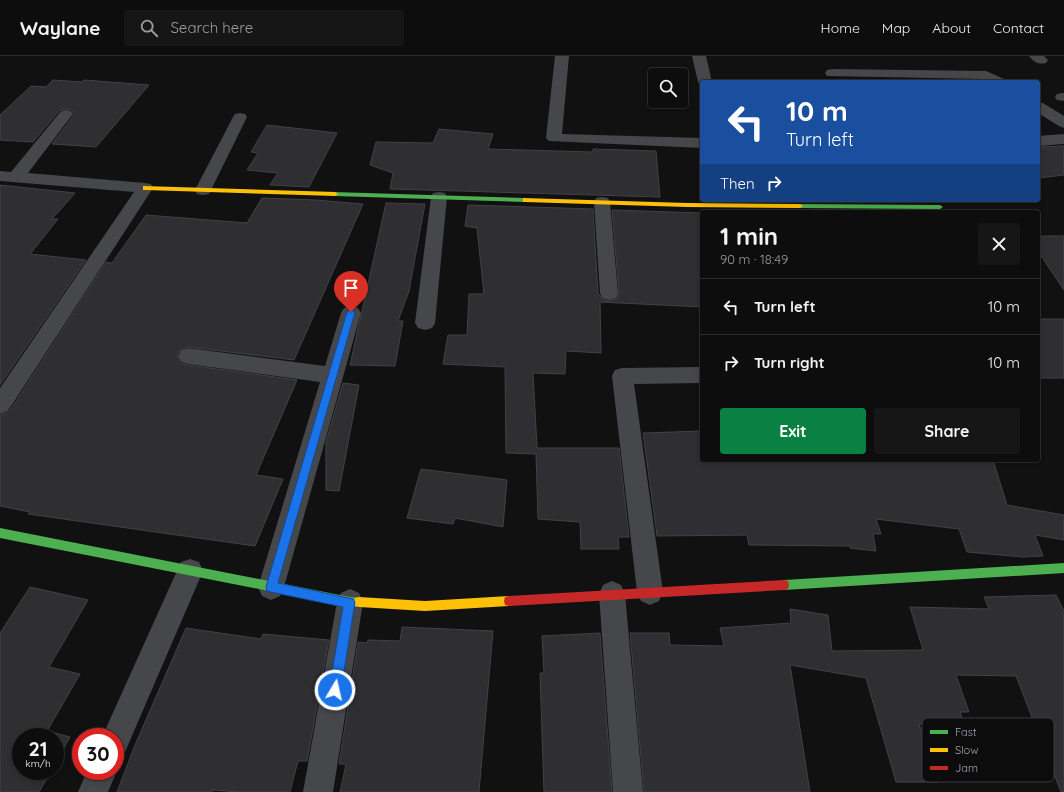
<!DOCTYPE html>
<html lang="en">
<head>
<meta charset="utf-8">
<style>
  body { margin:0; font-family:Quicksand,sans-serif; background:#161617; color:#f1f3f6; height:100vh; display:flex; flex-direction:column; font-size:15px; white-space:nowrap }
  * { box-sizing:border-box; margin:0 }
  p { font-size:13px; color:#9a9c9e }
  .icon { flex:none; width:22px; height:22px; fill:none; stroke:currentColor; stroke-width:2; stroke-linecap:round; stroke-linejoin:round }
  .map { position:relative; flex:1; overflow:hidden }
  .side { position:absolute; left:700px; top:154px; width:340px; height:252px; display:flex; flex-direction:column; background:#0d0d0e; border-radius:4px; box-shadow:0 2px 6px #0003,0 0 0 1px #2d2d2e }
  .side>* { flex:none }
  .top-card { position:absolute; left:700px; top:24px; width:340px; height:122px; border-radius:4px; box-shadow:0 2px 6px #0003,0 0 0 1px #2d2d2e; background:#1a4fa0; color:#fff; overflow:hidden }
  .buttons { position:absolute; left:648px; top:12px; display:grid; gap:8px }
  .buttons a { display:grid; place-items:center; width:40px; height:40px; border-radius:4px; background:#0d0d0e; box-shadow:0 2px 6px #0003,0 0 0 1px #2d2d2e; font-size:20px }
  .speed { position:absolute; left:12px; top:672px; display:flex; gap:8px; font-size:20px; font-weight:700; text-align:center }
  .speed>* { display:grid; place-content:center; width:52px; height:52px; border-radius:50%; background:#0d0d0e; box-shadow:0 2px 6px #0003,0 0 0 1px #2d2d2e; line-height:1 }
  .speed small { font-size:10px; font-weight:400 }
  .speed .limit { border:6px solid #d22; background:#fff; color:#111 }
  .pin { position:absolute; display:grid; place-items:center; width:34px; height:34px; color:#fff; margin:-41px -17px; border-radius:50% 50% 50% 0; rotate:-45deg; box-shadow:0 0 4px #0007 }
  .pin .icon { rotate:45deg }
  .me { position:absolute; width:44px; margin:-22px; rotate:9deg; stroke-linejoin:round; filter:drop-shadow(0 0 3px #0008) }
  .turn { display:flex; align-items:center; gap:14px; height:84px; padding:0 20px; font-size:18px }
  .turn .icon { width:52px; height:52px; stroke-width:2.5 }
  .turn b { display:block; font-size:28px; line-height:34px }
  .then { display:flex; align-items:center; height:38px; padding:0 20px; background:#0003; gap:8px; font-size:15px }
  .round { display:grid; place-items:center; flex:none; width:42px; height:42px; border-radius:4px; background:#161617 }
  .headline { display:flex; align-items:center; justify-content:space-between; height:68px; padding:0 20px }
  h1 { font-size:24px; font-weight:700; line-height:30px }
  .cta { display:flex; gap:8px; margin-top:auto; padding:8px 20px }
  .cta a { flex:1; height:46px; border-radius:4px; background:#0b8043; color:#fff; font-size:16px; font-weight:700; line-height:46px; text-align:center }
  .cta a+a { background:#161617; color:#f1f3f6 }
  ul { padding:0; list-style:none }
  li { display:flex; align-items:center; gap:12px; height:56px; padding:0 20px; border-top:1px solid #2d2d2e }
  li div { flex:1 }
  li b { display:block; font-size:15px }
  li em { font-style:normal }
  header { display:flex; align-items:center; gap:24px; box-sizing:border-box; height:56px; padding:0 20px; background:#0d0d0e; border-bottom:1px solid #2d2d2e }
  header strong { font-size:19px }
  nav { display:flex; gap:22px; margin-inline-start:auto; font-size:14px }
  .search { width:280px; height:36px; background:#161617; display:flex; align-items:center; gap:10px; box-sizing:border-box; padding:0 14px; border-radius:4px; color:#9a9c9e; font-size:15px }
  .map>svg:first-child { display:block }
  .building { fill:#2f2f32; stroke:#414246 }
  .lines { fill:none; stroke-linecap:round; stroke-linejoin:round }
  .street { fill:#46474a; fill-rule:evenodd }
  .fast { fill:#4caf50; fill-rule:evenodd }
  .slow { fill:#ffc107; fill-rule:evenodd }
  .jam { fill:#c62828; fill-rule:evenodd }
  .route { fill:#1a73e8; stroke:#114b97 }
  .key { fill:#0c0c0d; stroke:#393a3f; stroke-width:1 }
  .key-label { font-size:11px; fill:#a3a7b3 }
</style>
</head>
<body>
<header>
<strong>Waylane</strong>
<div class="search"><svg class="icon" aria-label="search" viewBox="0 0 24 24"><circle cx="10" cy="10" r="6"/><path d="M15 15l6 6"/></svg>Search here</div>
<nav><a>Home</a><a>Map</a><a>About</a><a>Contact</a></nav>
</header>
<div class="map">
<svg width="1064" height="736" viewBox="0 0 1064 736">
  <rect width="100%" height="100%" fill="#111112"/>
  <path class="building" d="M53 24 82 26 84 24 149 29 96 91 52 88 74 59 72 54 66 53 60 54 33 86 0 84V59L31 30 46 31Z
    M267 69 337 77 309 131 270 129 278 117 247 114 258 97 251 96Z
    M439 73 493 78 488 93 593 96V93L656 95 660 141 390 133 393 117 370 109 376 86 433 87Z
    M1064 90V119L1038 122V91Z
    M0 129 75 137 52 163H58L30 198 86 204 0 329Z
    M262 142 316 144 363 148 294 304 188 291 181 293 177 299 180 307 188 309 297 324 256 419 283 423 255 490 28 458 30 456 0 450V359L9 356 106 206 112 207 146 159 247 167Z
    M386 147 425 148 409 235 398 265H403L395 310 350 309Z
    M468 149 593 153 598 237 602 243 609 245 616 243 619 237 612 154 702 157V251L600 246 601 297 566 295 565 318 533 317 537 392H619L629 481H618L619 493H581L580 466 538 463 536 398 506 397 505 311 443 308 448 279H467L469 238H484L477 172 465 170Z
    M1038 180H1064V234L1038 195Z
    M1038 263H1064V322H1038Z
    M343 327 359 329 339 435 326 434V386Z
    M702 375V404H993L1007 449 1064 459V484L1035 479 1043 500 1023 501 967 496 959 473 876 463 881 478H873L876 495 850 492V490L749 489 747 479 657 480 643 377Z
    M421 413 507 424 503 471 455 462 453 468 407 462Z
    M30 531 88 544 49 611 80 618 47 675 70 681 55 708V681H21V715H51L39 736H0V577Z
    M1056 539 1064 555V736H1061L1016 620 956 619 969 656H960L965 670 919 668 938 726H896L866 622 790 609 810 736H644L630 577H669L670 589 724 590 720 572 791 567 790 553 828 559 832 595 923 594 910 551 989 553 984 541Z
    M402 571 493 575 479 736H340L346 708H339L358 586 367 587 368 584 400 585Z
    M186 572 261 583 263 578 329 584 307 705H298L290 736H238L212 734V736H117L135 689Z
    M600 577 612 736H544L540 617H544L542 580Z"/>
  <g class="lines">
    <path class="street" d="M555 0H569L562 78 702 82V92L549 85 546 82Z
      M692 0H706L712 26H702V29H700L698 26Z
      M1029 0H1044L1048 4 1046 7C1038 9 1034 6 1029 0Z
      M832 13 986 15 1004 23 1006 26H989L983 23 827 20 825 17 827 14Z
      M1062 37H1064V45L1057 44 1055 41 1057 38Z
      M1038 46 1043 47 1064 60V72L1059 70 1038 57Z
      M66 54 71 55 73 58 28 117 145 127 151 128 153 132 8 355 0 358V332L134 136 0 125V115L11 116 61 55Z
      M240 57 245 58 247 61 211 134 209 138 203 139 197 138 195 134 233 61 235 58Z
      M1064 78V88L1038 90V80Z
      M439 136 445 137 447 141 435 267 432 272 425 274 418 272 415 267 431 141 433 137Z
      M602 141 608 142 610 146 618 237 616 242 609 244 602 242 600 237 594 146 596 142Z
      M351 250 358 252 361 257 284 531 280 540 271 544 262 540 258 531 320 326 188 308 181 306 178 300 181 294 188 292 325 310 341 257 344 252Z
      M702 311V327L634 328 663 536 659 545 650 549 641 545 637 536 612 320 615 314 622 312Z
      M190 503 199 506 203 515 125 696 115 701V681H102L181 506Z
      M612 525 621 529 625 538 643 736H613L599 538 603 529Z
      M350 533 359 537 363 546 333 736H303L337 546 341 537Z
      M115 710 117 715 108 736H78L87 715H115Z"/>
    <path class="fast" d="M333 136 525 142 528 144 525 146 335 140H333Z
      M798 148 940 149 943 151 940 153 800 152 797 150Z
      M0 472 350 541 363 542 364 546 363 550 350 551 0 482Z
      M1064 507V517L784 534 780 533 779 529 780 525 784 524Z"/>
    <path class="slow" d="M143 130 335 136 338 138 335 140 145 134H143Z
      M523 142 687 147 800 148 803 150 800 152 687 151 525 146H523Z
      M509 540 513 541 514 545 513 549 509 550 425 555 359 551 355 550 354 546 355 542 359 541 425 545Z"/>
    <path class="jam" d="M784 524 788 525 789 529 788 533 784 534 509 550 505 549 504 545 505 541 509 540Z"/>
  </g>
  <path class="route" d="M351 253 355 256 278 527 353 543 355 546 341 634 339 638 335 640 331 638 329 634 343 551 271 536 267 535 266 531 347 256Z"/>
  <rect x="922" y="662" width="132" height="64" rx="6" class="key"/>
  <rect x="930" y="674" width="18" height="4" fill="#4caf50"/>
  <rect x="930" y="692" width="18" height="4" fill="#ffc107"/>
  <rect x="930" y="710" width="18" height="4" fill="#c62828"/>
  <g class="key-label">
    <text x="955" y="680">Fast</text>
    <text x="955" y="698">Slow</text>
    <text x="955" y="716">Jam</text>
  </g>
</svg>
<div class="buttons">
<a><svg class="icon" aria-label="search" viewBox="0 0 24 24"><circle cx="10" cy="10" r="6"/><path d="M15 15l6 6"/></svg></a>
</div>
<div class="speed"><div>21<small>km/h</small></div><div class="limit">30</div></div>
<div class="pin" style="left:351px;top:256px;background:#d93025"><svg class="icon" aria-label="arrive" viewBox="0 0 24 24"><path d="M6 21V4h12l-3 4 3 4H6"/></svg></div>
<svg class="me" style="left:335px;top:634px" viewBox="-20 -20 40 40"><circle r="17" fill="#1a73e8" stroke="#fff" stroke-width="3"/><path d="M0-11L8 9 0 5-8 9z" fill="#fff"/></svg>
<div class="top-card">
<div class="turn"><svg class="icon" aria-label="left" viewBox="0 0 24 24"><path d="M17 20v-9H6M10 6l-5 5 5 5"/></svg><div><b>10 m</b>Turn left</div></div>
<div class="then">Then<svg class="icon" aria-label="right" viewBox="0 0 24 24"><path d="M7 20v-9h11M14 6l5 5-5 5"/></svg></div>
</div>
<section class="side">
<div class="headline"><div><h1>1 min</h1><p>90 m · 18:49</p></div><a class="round"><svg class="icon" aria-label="close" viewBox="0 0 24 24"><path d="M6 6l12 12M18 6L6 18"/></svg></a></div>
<ul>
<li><svg class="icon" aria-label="left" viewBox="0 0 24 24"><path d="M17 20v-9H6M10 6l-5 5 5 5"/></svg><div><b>Turn left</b></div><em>10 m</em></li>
<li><svg class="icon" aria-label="right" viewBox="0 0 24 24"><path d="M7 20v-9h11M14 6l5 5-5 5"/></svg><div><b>Turn right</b></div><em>10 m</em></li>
</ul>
<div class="cta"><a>Exit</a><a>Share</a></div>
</section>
</div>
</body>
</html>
